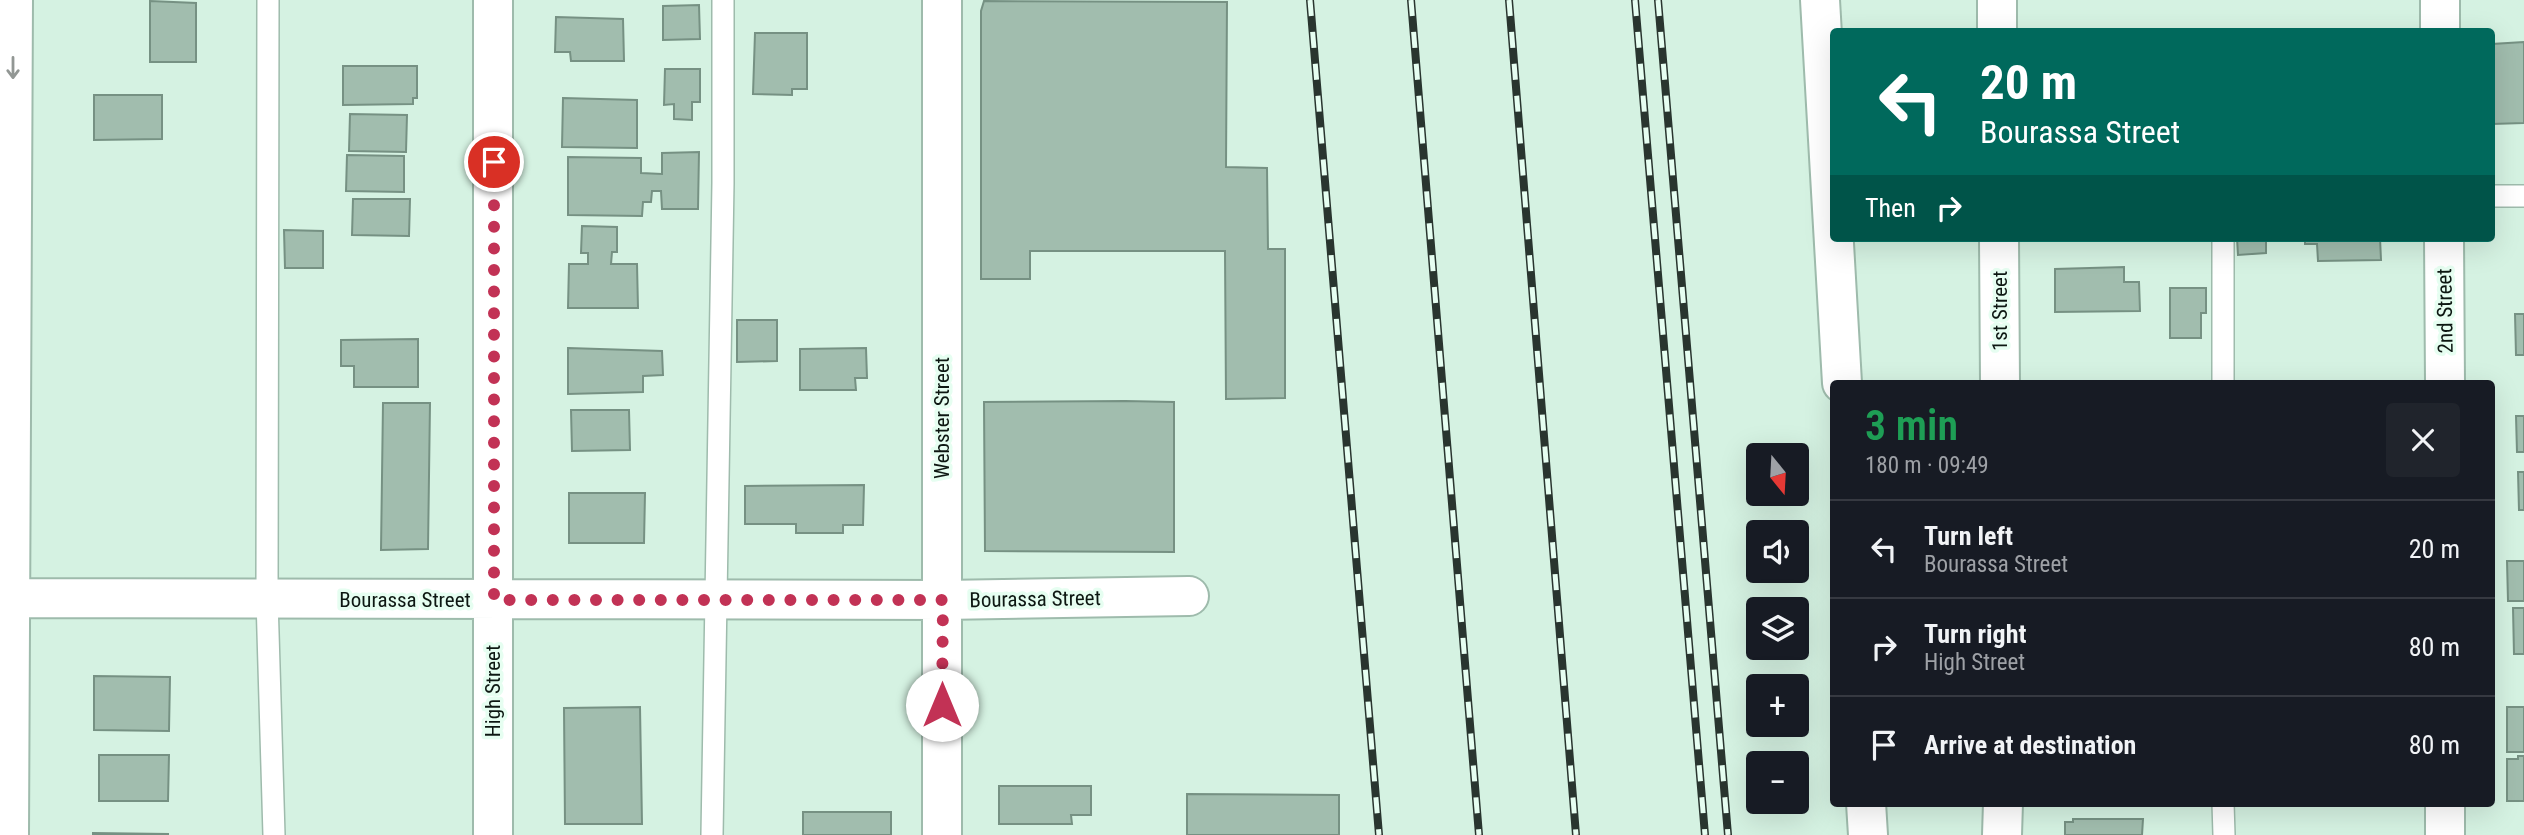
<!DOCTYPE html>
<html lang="en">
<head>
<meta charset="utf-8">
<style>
  body { margin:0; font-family:"Roboto Condensed",sans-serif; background:#20242c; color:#f1f3f6; height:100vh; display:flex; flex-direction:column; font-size:26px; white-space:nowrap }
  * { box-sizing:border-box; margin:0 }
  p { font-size:23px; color:#9ea1a6 }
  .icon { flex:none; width:38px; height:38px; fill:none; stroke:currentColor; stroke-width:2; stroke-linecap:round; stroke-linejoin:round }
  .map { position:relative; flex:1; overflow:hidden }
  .panel { position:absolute; left:1830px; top:380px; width:665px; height:427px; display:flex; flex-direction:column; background:#171b24; border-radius:7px; box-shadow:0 7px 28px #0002 }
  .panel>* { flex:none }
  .hud { position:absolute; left:1830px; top:28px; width:665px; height:214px; border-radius:7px; box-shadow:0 7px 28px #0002; background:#00695c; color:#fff; overflow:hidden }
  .needle { width:46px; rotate:162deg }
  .tools { position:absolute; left:1746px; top:443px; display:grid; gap:14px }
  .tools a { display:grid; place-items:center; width:63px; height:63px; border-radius:7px; background:#171b24; box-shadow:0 7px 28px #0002; font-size:35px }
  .pin { position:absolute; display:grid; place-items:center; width:60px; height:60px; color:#fff; margin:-30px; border:4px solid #fff; border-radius:50%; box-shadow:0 2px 7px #0007 }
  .me { position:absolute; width:77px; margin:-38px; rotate:0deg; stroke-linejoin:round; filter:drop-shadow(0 0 5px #0008) }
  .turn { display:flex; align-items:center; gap:24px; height:147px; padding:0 35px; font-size:32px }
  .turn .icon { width:91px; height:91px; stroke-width:2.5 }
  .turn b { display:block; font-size:49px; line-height:60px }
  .then { display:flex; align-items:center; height:66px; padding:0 35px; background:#0003; gap:14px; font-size:26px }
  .round { display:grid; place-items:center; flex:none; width:74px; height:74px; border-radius:7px; background:#20242c }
  .head { display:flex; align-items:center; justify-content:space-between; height:119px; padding:0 35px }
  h1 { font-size:42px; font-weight:600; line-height:52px; color:#1e9e55 }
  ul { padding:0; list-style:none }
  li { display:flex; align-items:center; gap:21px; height:98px; padding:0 35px; border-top:2px solid #363941 }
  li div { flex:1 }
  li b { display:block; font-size:26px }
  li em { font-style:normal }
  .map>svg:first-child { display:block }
  .building { fill:#a1bdae; stroke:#769183; stroke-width:2 }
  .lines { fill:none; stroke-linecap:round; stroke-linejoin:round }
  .service-casing { stroke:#9ebbac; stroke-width:24 }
  .minor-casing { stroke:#9ebbac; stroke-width:42 }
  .service { stroke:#fff; stroke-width:21 }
  .minor { stroke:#fff; stroke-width:38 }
  .rail-casing { stroke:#29352f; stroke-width:8 }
  .rail { stroke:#e6fef1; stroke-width:5; stroke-dasharray:16; stroke-linecap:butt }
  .oneway { stroke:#929794 }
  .route { stroke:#c23255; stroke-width:12; stroke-dasharray:0 21.6 }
  .labels { text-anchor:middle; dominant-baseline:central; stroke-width:7; stroke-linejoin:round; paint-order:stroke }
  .street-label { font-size:21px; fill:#0d1712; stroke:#e6fef1 }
</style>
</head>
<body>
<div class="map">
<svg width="2524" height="835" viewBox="0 0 2524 835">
  <rect width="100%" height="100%" fill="#d5f2e2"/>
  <path class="building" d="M150 1 196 3V62H150Z
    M984 1 1227 2 1226 167 1267 168 1268 249H1285V398L1226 399 1225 251H1030V279H981V11Z
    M699 5 700 39 663 40V6Z
    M556 17 623 19 624 61H571L570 52H555Z
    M755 33H807V89H792V95L753 94Z
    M2524 42V123L2492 124V44Z
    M343 66H417V98H413V104L343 105Z
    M665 69H700V102H692V120L674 119V104L664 105Z
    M94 95H162V139L94 140Z
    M563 98 637 100V148L562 147Z
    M350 114 407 115 406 152 349 151Z
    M699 152 698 209H662L661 191H652L651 202H643L642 216 568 215V157L641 158V173L662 174V153Z
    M347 155 404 156V192L346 191Z
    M353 199H410L409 236 352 235Z
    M582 226 617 227V252H612L611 264H637L638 308H568L569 264H588V253H581Z
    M284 230 323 231V268H285Z
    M2237 238H2266V253L2238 255Z
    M2305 238H2380L2381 260 2318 261 2317 244H2305Z
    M2124 267V282H2139L2140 311 2055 312V269Z
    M2170 288H2206V313H2201V338H2170Z
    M2515 314H2524V355H2516Z
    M737 320H777V361L737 362Z
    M418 339V387H354V366H341V340Z
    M568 348 662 351 663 375 643 376V392L568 394Z
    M866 348 867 378H855L856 390H800V349Z
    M1125 401 1174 402V552L985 551 984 402Z
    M383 403H430L428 549 381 550Z
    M571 410H629L630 450 572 451Z
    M2516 416H2524V452H2517Z
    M2518 472H2524V510H2519Z
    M864 485 863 525H843V533H796V524H745V486Z
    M569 493H645L644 543H569Z
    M2507 561H2524V601H2508Z
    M2513 608H2524V654H2514Z
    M94 676 170 677 169 731 94 730Z
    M640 707 642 824H565L564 708Z
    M2507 707H2524V752H2507Z
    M99 755H169L168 801H99Z
    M2518 756H2524V801H2507V759H2518Z
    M999 786H1091V815H1071L1072 824H999Z
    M1187 794 1339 795V835H1187Z
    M803 812H891V835H803Z
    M2073 819H2143L2142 835H2065V822H2073Z
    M93 833 168 834V835H93Z"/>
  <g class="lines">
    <g class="service-casing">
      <path id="service" d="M268 0 267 599 274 835
        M2492 196H2524
        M2223 238V383
        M2223 803 2224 835
        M712 835 723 183V0"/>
    </g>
    <g class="minor-casing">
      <path id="minor" d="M942 0V835
        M1820 0 1842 383
        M1997 0V32
        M2440 0V32
        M1999 238 2000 383
        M2444 238 2445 383
        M0 598 943 600 1189 596
        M1866 803 1868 835
        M9 835 13 0
        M493 835V0
        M2002 835 2003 803
        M2445 835V803"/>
    </g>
    <use href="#service" class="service"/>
    <use href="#minor" class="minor"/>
    <g class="rail-casing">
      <path id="rail" d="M1310 0 1379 835
        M1411 0 1479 835
        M1509 0 1576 835
        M1635 0 1705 835
        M1658 0 1728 835"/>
    </g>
    <use href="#rail" class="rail"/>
  </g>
  <defs><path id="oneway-shaft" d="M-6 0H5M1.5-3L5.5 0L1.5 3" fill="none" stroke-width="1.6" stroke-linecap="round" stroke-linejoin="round" transform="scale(1.75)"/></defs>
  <use class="oneway" href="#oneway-shaft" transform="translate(13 68) rotate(90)"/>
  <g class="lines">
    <path class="route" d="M494 162V600H943L942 705"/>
  </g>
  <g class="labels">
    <g class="street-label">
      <text transform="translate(2000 311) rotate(-90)">1st Street</text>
      <text transform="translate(2445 311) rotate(-91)">2nd Street</text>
      <text transform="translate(942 418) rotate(-90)">Webster Street</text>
      <text transform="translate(1035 599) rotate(-1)">Bourassa Street</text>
      <text x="405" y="600">Bourassa Street</text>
      <text transform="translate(493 691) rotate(-90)">High Street</text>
    </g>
  </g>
</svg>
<div class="tools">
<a><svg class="needle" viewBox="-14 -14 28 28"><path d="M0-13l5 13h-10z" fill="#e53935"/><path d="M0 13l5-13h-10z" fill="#9ea1a6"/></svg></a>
<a><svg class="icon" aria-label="sound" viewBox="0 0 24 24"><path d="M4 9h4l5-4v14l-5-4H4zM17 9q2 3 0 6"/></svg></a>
<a><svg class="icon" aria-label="layers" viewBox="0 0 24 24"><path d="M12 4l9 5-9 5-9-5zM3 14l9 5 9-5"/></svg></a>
<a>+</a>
<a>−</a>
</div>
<div class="pin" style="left:494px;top:162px;background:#d93025"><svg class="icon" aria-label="arrive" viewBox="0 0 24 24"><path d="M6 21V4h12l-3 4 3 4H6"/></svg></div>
<svg class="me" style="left:942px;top:705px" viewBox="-20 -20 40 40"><circle r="19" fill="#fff"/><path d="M0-13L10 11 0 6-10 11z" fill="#c23255"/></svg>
<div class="hud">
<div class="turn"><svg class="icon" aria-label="left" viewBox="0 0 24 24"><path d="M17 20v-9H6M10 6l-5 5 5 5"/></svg><div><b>20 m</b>Bourassa Street</div></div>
<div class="then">Then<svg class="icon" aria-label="right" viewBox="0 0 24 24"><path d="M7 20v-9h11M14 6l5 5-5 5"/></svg></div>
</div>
<section class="panel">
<div class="head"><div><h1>3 min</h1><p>180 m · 09:49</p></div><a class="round"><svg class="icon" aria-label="close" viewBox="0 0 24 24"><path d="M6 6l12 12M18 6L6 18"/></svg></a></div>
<ul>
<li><svg class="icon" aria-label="left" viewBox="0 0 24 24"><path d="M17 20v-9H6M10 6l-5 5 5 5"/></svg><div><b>Turn left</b><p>Bourassa Street</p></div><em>20 m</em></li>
<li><svg class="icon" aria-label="right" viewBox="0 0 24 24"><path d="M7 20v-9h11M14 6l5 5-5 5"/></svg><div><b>Turn right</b><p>High Street</p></div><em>80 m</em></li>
<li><svg class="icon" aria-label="arrive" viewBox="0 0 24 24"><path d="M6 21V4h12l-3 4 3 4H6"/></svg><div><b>Arrive at destination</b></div><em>80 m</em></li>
</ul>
</section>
</div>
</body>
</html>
